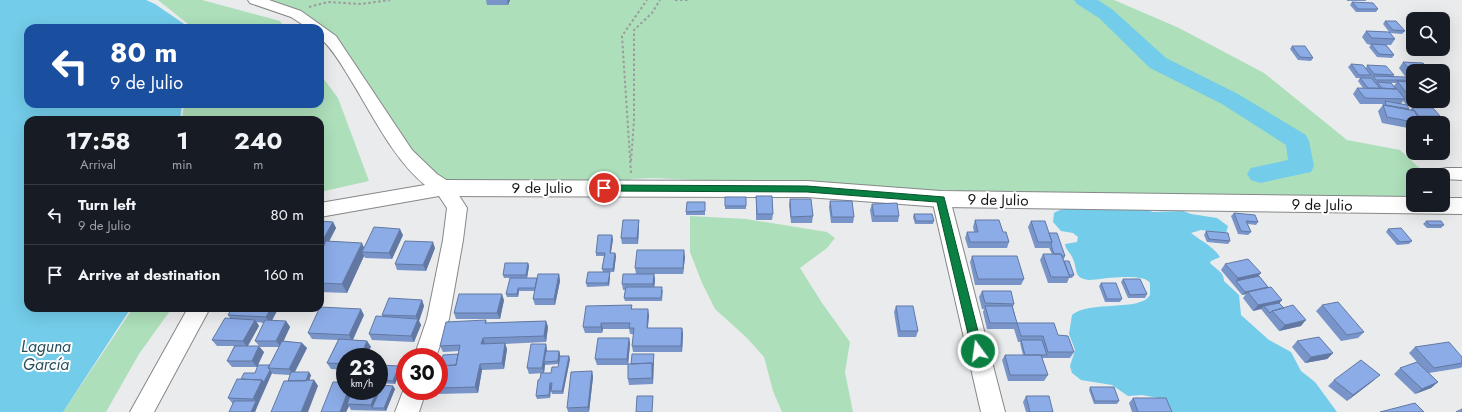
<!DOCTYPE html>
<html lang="en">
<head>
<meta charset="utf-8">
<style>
  body { margin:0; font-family:Jost,sans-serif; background:#242831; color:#f1f3f6; height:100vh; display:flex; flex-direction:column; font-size:15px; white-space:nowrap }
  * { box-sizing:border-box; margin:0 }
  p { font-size:13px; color:#9ea1a6 }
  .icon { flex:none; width:22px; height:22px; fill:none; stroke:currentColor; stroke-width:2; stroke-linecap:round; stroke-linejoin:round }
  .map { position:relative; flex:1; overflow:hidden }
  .sheet { position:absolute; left:24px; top:116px; width:300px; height:196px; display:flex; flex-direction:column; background:#171b24; border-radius:12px; box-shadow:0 4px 16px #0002 }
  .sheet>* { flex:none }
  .top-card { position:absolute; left:24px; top:24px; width:300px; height:84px; border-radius:12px; box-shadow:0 4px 16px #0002; background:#1a4fa0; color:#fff; overflow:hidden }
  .buttons { position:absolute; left:1406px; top:12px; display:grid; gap:8px }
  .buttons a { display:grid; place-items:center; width:44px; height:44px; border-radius:8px; background:#171b24; box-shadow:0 4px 16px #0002; font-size:20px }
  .speed { position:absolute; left:336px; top:348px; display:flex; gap:8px; font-size:20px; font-weight:700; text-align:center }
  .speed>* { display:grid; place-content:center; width:52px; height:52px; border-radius:50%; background:#171b24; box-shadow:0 4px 16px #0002; line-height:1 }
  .speed small { font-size:10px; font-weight:400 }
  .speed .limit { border:6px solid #d22; background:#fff; color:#111 }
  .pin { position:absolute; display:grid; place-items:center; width:34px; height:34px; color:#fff; margin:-17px; border:2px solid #fff; border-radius:50%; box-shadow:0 1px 4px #0007 }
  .me { position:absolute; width:44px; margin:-22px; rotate:346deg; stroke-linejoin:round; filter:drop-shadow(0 0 3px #0008) }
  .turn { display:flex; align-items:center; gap:14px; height:84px; padding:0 20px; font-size:18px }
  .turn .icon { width:52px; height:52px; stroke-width:2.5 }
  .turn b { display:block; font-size:28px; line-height:34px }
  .eta { display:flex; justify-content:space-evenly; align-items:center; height:68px; text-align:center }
  .eta b { font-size:24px; font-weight:700; line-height:28px }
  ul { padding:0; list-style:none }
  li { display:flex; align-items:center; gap:12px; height:60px; padding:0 20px; border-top:1px solid #363941 }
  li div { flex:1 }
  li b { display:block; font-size:15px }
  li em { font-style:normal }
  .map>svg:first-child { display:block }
  .green { fill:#addfba }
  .water { fill:#73cce9 }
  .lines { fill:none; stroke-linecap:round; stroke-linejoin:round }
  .river { fill:#73cce9; fill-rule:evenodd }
  .minor-casing { stroke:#868789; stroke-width:2 }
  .major-casing { stroke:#868789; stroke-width:2 }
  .path { stroke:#9a9b9c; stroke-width:2; stroke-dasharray:2.5 2.5; stroke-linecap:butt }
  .minor { fill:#fff; fill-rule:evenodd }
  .major { fill:#fff; fill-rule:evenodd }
  .wall { fill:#7894c8; fill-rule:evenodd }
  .shaded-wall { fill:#6278a2 }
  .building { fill:#8cace8; stroke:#6278a2 }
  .route { fill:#0b8043; stroke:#07532c }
  .labels { text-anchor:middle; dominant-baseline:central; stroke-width:4; stroke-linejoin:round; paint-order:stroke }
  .street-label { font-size:15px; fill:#141415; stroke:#fff }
  .water-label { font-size:16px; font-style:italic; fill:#264e5b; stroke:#fff }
</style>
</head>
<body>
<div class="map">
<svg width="1462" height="412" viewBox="0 0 1462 412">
  <rect width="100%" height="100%" fill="#eaebed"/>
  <path class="green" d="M158 0H202L280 21 285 28H193Z
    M255 0H1114L1179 28 1264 73 1347 140 1400 150 1427 175H1413V205H1443V190L1459 206 1193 203 653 178 631 179V188H444L430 179 320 28Z
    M320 74 338 98 369 181 320 192V120H182L184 104H320Z
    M690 216 746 219 827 232 835 238 827 248 800 268 822 303 850 342 845 372 853 412H782L773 391 764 357 747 338 715 309 702 283 690 252Z
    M133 308H172L139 354 106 412H63Z"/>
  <path class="water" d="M0 0H146L155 4 190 28H28V104H182L180 120H28V308H131L63 412H0Z
    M1078 206 1140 207 1153 212 1183 211 1191 214 1217 218 1228 226 1226 233 1201 230 1191 233C1201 241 1213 246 1220 257L1211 261 1210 263C1216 270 1224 271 1224 281L1239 295 1241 315 1269 340 1291 352 1301 371 1315 382 1337 412H1170L1158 398 1142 395 1128 396 1112 385 1081 380 1072 373 1070 366 1075 350 1069 334 1072 315C1089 300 1141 312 1150 295V283C1144 272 1101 279 1089 280 1073 278 1078 270 1073 259 1071 253 1066 251 1065 244L1077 242 1078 237 1073 233 1061 231 1053 222 1054 213C1061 208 1070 209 1078 206Z"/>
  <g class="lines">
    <path class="river" d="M1074 0H1098L1113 10 1166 58 1238 94 1306 135 1309 141 1314 166 1311 172 1260 183 1251 180 1247 174 1251 168 1288 160 1286 145 1222 104 1150 68 1099 18 1077 4Z"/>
    <g class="minor-casing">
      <path id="minor" d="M248 0H269L301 11 336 36 412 150 437 174 451 183 467 208 463 240 449 319 436 357H414L427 319 443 240 447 208 439 196 320 217V203L425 185C393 159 371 112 349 77 341 64 332 48 320 38V28H308L291 17 250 3Z
        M1447 168H1462V180L1443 179V175L1438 174 1441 169Z
        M941 192 948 194 950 199 1005 412H981L932 199 934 194Z
        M188 308H210L154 412H130Z
        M405 386V391H426L419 412H395Z"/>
    </g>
    <g class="major-casing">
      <path id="major" d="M444 180 807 181 941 191 1413 197V205H1443V198H1462V214L941 207 807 197 444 196 436 193 433 188 436 183Z"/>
    </g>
    <path class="path" d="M675 0H689
      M309 7 328 2 361 4 390 0
      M631 161 634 120V30L652 13 660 0
      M631 173 622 36 647 0"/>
    <use href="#minor" class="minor"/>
    <use href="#major" class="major"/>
  </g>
  <path class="wall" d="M486 0H510L508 5H487Z
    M1347 0H1366V1H1347Z
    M1352 2 1378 9 1376 12H1356L1350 5Z
    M1385 21 1405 31 1402 34 1390 33 1395 39 1391 45H1386L1394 55 1392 58 1377 57 1369 47 1371 45 1367 44 1362 37 1366 31 1390 33 1383 24Z
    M1292 46 1313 58 1311 61 1298 60 1290 49Z
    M1403 62 1413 71V79H1407L1399 68Z
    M1351 64 1366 68 1367 65 1394 75 1393 76 1408 80 1407 82 1410 84 1411 82H1413V101H1437L1434 105H1420V104L1418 106H1407L1409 109 1410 110 1412 108 1440 116 1437 119H1418L1419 123H1413V129L1382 123 1378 111 1383 105 1382 104H1360L1353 94 1357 88H1363L1358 81 1360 78H1356L1348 67ZM1391 83H1396L1394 86ZM1403 101 1406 105 1401 104Z
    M756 196 773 214 772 220H756Z
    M725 197H746V209H725Z
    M790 199 813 216 812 223H791L789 205Z
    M830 201 854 217 853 223H831L829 207Z
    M705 202V215H686V212Z
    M872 204 899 216 898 222H872L870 210Z
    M1234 213 1258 222 1256 225 1248 224 1251 232 1248 235 1238 234 1231 216Z
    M914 214 934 221 933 224H915L913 217Z
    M639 220V226L638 244H622L621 238Z
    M975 220 1003 232 1009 242 1007 248H968L965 238 967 232H974L973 227Z
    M320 221 333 222 336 228 329 242 364 247 403 235 392 259 365 258 364 256 347 293 320 292Z
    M1031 221 1049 233 1065 256 1064 259H1063L1064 261 1074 275 1072 278H1069L1067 283H1048L1040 260 1043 254H1052L1049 248H1035L1028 227Z
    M1426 221 1444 225 1441 228H1427L1423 224Z
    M1388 229 1412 241 1409 244 1397 245 1386 232Z
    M1206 231 1230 241 1228 244 1207 242 1204 235Z
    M613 239 611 253H615L616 256 614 272H603L602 269 604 256H596V253Z
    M435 248 426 271 397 270 395 264Z
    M972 256 1024 279 1021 285H975L970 262Z
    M685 257 683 274H654L655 280 654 287 663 290 662 301H625L624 298 625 290H623L622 284 636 274 635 268Z
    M528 263 529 266 527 278H504L503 275Z
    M1225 264 1259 276 1268 287 1267 288 1282 300 1279 303 1301 326 1279 331 1261 309 1253 311 1243 298 1246 294 1242 295 1221 270Z
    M610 272V276L609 286 587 287 586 283Z
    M559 274 560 281 555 305H535L533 299 535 291H519L518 297H507L506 294 537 278Z
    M1123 279 1147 294 1145 298H1128L1121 282Z
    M1101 283 1122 299 1120 302H1105L1099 286Z
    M982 291 1014 304 1013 307 1017 323 1058 335 1074 352 1070 358H1042L1048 375 1044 381H1008L1002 360 1005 355H1023L1020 343 1021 342H1018L1014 329H987L983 312 984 309H982L979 297Z
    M422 300 424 306 419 321 421 325 414 342 372 340 369 334 383 317 382 315Z
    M504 300 500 319H456L454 313Z
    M632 305V309L649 315 648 328H682L683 334 682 352H633L632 346 634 334H630L629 329H603L602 333H585L583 327Z
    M1322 305 1364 332 1358 338 1341 341 1316 311Z
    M896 306 918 331 916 337H898L894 312Z
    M232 308H278V309L272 321H286L290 327 283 341 302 343 307 348 295 372 311 375 309 381 314 380 318 386 288 381 290 375 273 374 272 373 255 412H229L233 404 228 398 241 379 255 373 270 365 279 347H260L255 341 264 323 257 322 259 326 248 346 264 352 257 367H232L227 361 234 346H217L212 340 230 318 228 315Z
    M364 315 353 340 367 341 371 347 345 357V370L331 369 327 363 338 340 312 339 308 333Z
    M486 320 487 323 546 321 548 327 546 342 505 344 507 349 504 369 482 370 478 393 436 394 434 391H439V366L458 354 459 351 443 352 440 346Z
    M629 338 630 344 628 365H597L595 359Z
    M1297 341 1333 353 1327 359 1305 363 1292 347Z
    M546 344 547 350V351H559L560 354 559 364 545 365 544 373 529 374 527 368Z
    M1415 347 1462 357V367L1460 368 1429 373 1438 382 1431 388 1415 394 1394 374 1400 368 1417 362 1409 353Z
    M654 354 653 384 629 385 628 379 631 364Z
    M570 359 563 394H552L551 391V386L550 398 537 399 536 396 551 373Z
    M379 365 401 369 395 384 379 383Z
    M592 371 593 377 589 412H568L567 408Z
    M1334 380 1373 381 1347 401 1328 386Z
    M1090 387 1119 401 1117 404H1094L1089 390Z
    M395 389 386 411 351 410 349 406 346 412 345 391H379Z
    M1026 396 1053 412H1026L1023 402Z
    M1133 398 1172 412H1132L1129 403Z"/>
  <path class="shaded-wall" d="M507 0H510L508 5Z
    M639 220V226L638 244 637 238Z
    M333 222 336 228 322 253 320 251V245Z
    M400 229 403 235 392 259 389 253Z
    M612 235 613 239 610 257V253Z
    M433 242 435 248 426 271 423 265Z
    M362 243 366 252H362L364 256 347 293 342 284Z
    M684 250 685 257 683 274V268Z
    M615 253 616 256 614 272 613 269Z
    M528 263 529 266 527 278 526 275Z
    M610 272V276L609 286 608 283Z
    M1261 273 1256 279 1236 281 1238 278Z
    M559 274 560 281 555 305 554 299Z
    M654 274 655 280 654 290 653 284Z
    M1268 287 1265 290 1248 292 1246 294 1242 295 1245 292Z
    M518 288 519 291 518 297 517 294Z
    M502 294 504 300 500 319 497 313Z
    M422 300 424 306 419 321 421 325 414 342 411 336 417 320 416 316Z
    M1282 300 1277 306H1264L1261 309 1253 311 1258 305Z
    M271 308H278V309L270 323 266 317Z
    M361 309 364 315 352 341 349 335Z
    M648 309 649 315 647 334V328Z
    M255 320 259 326 247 347 243 341Z
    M1306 320 1301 326 1279 331 1285 325Z
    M286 321 290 327 281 347 276 341Z
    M546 321 548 327 546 342 544 336Z
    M601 323 603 329 602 333 601 327Z
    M682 328 683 334 682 352 681 346Z
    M483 338 485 344H481Z
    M629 338 630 344 628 365 627 359Z
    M367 341 371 347 366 357H360Z
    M302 343 307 348 293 375 289 369Z
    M505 343 507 349 504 369 502 363Z
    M546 344 547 350 546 362H544L545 364 544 373 542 368Z
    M259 346 264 352 257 367 252 361Z
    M559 351 560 354 559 364 558 361Z
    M1333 353 1327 359 1305 363 1311 357Z
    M654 354V357L653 384 652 378V363Z
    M569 356 570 359 563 394 562 391Z
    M480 364 482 370 478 393 475 387Z
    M399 366 401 369 395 384 393 381Z
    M270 370 272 373 258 404 255 412H251L256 401 253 399 262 380Z
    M592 371 593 377 589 412 588 407Z
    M309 372 311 375 307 387 305 384Z
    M1380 375 1373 381 1347 401 1353 395Z
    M314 380 318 386 308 412H301Z
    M1438 382 1431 388 1415 394 1422 389Z
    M550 383 551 386 550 398 549 395Z
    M393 386 395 389 386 411 384 408Z
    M348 391H354L347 404 349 406 346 412H340Z
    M377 391H379L381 394 372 408 371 405Z"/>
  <path class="building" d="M1352 2 1373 3 1378 9H1358Z
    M1385 21H1396L1405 31 1393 30Z
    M1366 31 1389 32 1395 39 1372 38Z
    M1371 44 1386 45 1394 55 1379 54Z
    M1292 46H1305L1313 58 1300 57Z
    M1403 62 1423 63 1431 71H1413V72H1412Z
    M1351 64 1363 65 1371 75H1359Z
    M1367 65 1386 66 1394 75 1374 74Z
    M1373 76 1405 77 1408 80H1376Z
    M1360 78H1371L1380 88H1368Z
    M1397 81 1408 82 1413 88V100H1412Z
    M1377 82 1391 83 1396 89 1382 88Z
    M1357 88 1397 89 1405 99 1365 98Z
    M1385 101 1407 105 1409 109 1386 105Z
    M1383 105 1415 111 1419 123 1387 117Z
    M1412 108H1433L1440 116H1419Z
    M756 196H772L773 214H757Z
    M725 197H746V206H725Z
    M790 199H811L813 216 791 217Z
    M830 201H852L854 217H832Z
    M687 202H705V211L686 212Z
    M897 203 899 216H874L872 204Z
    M1234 213 1255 215 1258 222 1246 221 1251 232 1241 231Z
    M914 214H932L934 221H916Z
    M623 220H639L637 238H621Z
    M975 220H999L1003 232H1006L1009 242H970L967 232H978Z
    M320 221 333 222 320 245Z
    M1031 221H1045L1052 242H1038Z
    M1426 221H1441L1444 225H1430Z
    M374 227 400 229 389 253 362 252Z
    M1401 228 1412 241 1400 242 1388 229Z
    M1206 231 1228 233 1230 241 1209 239Z
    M1049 233H1057L1065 256H1062L1061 254H1054L1051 245 1052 242Z
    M598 235H612L610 253H615L613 269H602L605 253H596Z
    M326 241 362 243 342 284 320 283V254Z
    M405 241 433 242 423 265 395 264Z
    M637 250H684L683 268H635Z
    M1043 254H1061L1070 277H1051Z
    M972 256H1017L1024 279H978Z
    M1248 259 1261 273 1238 278 1225 264Z
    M1064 261H1069L1074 275H1069Z
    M505 263H528L526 275H503Z
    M588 272H610L608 283H586Z
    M538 274H559L554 299H533Z
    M623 274H654L653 284H622Z
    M1259 276 1268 287 1245 292 1236 281Z
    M510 278H537L535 288H518L517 294H506Z
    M1123 279H1140L1147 294 1130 295Z
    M1101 283H1116L1122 299H1107Z
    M626 287H662L661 298H624Z
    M1271 287 1282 300 1258 305 1248 292Z
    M982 291H1011L1014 304 985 303Z
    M459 294H502L497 313H454Z
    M389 298 422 300 416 316 382 315Z
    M1338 302 1364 332 1347 335 1322 305Z
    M1279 303 1284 308 1272 311 1270 313 1264 306Z
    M632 305 631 309H648L647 328H682L681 346H632L634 328H629L630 323H601V327H583L586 306Z
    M1293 305 1306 320 1285 325 1272 311Z
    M896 306H913L918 331H900Z
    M985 306H1012L1017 323H1054L1058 335 1068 336 1074 352H1048L1043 336H1021L1017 323H990Z
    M320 307 361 309 349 335 308 333Z
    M232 308H271L266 317 228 315Z
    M376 316 418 319 411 336 369 334Z
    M225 318 255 320 243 341 212 340Z
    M265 320 286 321 276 341H255Z
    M486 320 485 323 546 321 544 336 483 338 481 344 505 343 502 363 480 364 475 387 439 388V366L456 365 460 345 440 346 446 322Z
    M1319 337 1333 353 1311 357 1297 341Z
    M598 338H629L627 359H595Z
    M339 339 367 341 360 357H345V364L327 363Z
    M1021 340H1042L1047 355H1025Z
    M282 341 302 343 289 369 268 368Z
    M1449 342 1462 357V363L1434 368 1415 347Z
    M531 344H546L542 368H527Z
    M235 346H259L252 361H227Z
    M546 351H559L558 361 544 362Z
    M458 354 456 365 440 366 443 355Z
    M632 354H654L653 366 652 363 631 364Z
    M1005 355H1041L1048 375H1010Z
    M560 356H569L562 391H551L552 383H550L549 395 536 396 538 380 540 379 541 373H551L552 367H558Z
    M1361 360 1380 375 1353 395 1334 380Z
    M1417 362 1438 382 1422 389 1400 368Z
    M652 363V378L628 379V364Z
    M258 365H270L268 368 270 370 264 382 262 380 241 379 244 373H255Z
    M379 365 399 366 393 381 379 380Z
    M592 371 588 407 567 408 571 372Z
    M291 372H309L306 381H288Z
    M237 379 262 380 253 399 228 398Z
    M314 380 301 412H271L284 381Z
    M333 382H345V391H348L340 412H321Z
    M382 385 393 386 384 408H372Z
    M1090 387H1114L1119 401H1095Z
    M352 391H377L371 405 347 404Z
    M637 396H653L652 412H636Z
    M1026 396H1049L1053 412H1030Z
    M1133 398H1166L1172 412H1138Z
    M234 401H256L251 412H229Z
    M1415 403 1424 412H1380Z
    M1462 409V412H1456Z"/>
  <path class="route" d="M604 185 807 186 944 197 983 351 982 354H974L972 351 937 202 807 192 604 191 600 188Z"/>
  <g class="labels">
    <g class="street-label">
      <text x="542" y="188">9 de Julio</text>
      <text transform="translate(998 200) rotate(1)">9 de Julio</text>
      <text transform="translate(1322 205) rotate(1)">9 de Julio</text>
    </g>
    <g class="water-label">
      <text x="46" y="346">Laguna<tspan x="46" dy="18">García</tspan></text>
    </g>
  </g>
</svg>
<div class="buttons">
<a><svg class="icon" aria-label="search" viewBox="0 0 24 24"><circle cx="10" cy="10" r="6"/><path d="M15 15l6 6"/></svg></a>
<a><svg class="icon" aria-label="layers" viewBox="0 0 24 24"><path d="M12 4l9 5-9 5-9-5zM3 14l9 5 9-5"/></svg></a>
<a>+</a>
<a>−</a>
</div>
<div class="speed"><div>23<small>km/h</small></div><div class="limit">30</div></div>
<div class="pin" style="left:604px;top:188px;background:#d93025"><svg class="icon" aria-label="arrive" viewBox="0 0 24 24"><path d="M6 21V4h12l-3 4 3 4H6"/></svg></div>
<svg class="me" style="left:978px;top:351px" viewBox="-20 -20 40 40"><circle r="17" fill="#0b8043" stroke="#fff" stroke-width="3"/><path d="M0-11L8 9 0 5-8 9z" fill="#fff"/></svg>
<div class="top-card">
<div class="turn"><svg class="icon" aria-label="left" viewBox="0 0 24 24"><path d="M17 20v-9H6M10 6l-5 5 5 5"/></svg><div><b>80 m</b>9 de Julio</div></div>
</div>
<section class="sheet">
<div class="eta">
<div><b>17:58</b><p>Arrival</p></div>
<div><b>1</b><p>min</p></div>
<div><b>240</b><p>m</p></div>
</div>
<ul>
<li><svg class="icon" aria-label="left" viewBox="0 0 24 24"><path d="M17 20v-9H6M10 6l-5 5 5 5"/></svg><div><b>Turn left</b><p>9 de Julio</p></div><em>80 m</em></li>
<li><svg class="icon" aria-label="arrive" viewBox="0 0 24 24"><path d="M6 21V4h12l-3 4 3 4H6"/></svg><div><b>Arrive at destination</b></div><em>160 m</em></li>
</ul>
</section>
</div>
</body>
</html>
